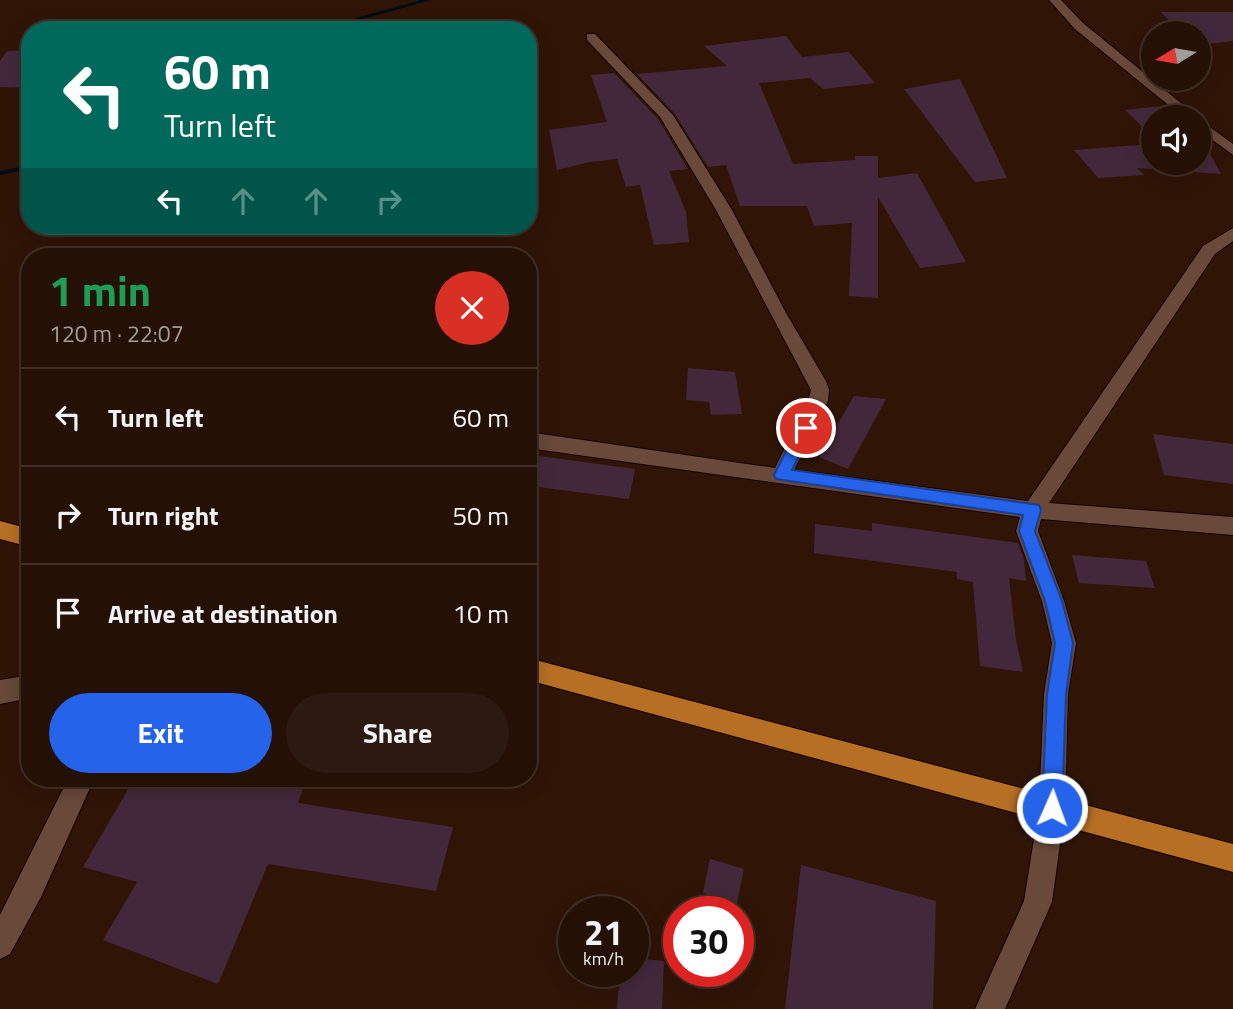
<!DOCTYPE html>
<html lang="en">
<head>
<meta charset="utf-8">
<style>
  body { margin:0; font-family:"Titillium Web",sans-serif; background:#2c190f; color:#f1f3f6; height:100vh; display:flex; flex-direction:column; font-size:26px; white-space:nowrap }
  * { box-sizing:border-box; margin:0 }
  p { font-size:23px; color:#a39d9a }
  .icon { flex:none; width:38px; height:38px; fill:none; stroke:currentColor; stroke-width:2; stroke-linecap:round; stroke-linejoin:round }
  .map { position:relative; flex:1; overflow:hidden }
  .drawer { position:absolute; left:21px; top:248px; width:516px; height:539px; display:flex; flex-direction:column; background:#241005; border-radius:28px; box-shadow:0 4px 18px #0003,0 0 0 2px #413027 }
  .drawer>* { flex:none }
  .guide { position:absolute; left:21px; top:21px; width:516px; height:214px; border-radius:28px; box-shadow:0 4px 18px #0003,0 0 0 2px #413027; background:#00695c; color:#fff; overflow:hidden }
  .needle { width:46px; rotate:259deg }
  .tools { position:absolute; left:1141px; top:21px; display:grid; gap:14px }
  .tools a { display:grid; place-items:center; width:70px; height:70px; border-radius:50%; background:#241005; box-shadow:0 4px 18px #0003,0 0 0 2px #413027; font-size:35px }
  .speed { position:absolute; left:558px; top:896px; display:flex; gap:14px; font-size:35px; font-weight:700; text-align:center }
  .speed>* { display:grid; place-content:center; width:91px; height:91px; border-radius:50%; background:#241005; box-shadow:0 4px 18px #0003,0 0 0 2px #413027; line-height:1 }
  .speed small { font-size:18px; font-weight:400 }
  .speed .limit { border:10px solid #d22; background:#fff; color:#111 }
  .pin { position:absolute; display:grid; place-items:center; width:60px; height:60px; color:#fff; margin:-30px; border:4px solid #fff; border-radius:50%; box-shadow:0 2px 7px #0007 }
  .me { position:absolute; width:77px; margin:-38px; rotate:2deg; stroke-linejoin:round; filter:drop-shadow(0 0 5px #0008) }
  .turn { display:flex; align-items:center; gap:24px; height:147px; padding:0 28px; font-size:32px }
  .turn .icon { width:91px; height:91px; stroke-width:2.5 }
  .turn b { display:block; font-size:49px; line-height:60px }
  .lanes { display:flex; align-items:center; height:66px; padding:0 28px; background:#0003; justify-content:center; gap:35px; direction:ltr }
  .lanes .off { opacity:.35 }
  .round { display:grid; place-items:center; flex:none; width:74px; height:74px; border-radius:37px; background:#2c190f }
  .head { display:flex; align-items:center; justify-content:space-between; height:119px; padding:0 28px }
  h1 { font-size:42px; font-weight:700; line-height:52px; color:#1e9e55 }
  .cta { display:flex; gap:14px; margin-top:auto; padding:14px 28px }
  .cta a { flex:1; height:80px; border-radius:42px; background:#2563eb; color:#fff; font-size:28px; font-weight:700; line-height:80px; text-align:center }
  .cta a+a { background:#2c190f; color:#f1f3f6 }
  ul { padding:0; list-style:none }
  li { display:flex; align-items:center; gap:21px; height:98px; padding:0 28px; border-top:2px solid #413027 }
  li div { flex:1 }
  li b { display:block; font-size:26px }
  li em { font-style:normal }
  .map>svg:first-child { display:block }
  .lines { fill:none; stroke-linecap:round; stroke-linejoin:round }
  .stream { fill:#000d14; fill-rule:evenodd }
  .building { fill:#43283b }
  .minor-casing { stroke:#160200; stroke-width:2 }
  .major-casing { stroke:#160200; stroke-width:2 }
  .minor { fill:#68493a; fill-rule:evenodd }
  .major { fill:#b76f24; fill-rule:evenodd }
  .route { fill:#2563eb; stroke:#184099; stroke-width:2 }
</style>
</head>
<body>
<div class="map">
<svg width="1233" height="1009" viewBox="0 0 1233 1009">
  <rect width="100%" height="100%" fill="#301507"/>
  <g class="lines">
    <path class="stream" d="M421 0H431L360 20 350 30H343L356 18Z
      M30 165V169L0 175V171Z"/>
  </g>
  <path class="building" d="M1161 12H1233V41L1199 45V33H1181Z
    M786 36 802 57 849 52 875 83 823 89 810 78 759 83 793 164 855 160V156H878V178L917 173 966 262 920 268 878 197V298L849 296 852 223 814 226 807 206H740L726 165 708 167 675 114 637 74 727 66 704 46Z
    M30 50V88L0 87V61L7 51Z
    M614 73 658 119 688 169 669 171 686 212 689 242 654 245 640 185 626 187 617 159 590 162 557 170 549 130 607 122 591 75Z
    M960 79 1007 178 975 182 904 89Z
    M1161 106 1173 117H1153V137L1125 110Z
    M1199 141 1208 150 1221 174 1137 168 1144 175 1098 178 1074 150 1153 144V163H1199Z
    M688 368 735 372 742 414 711 415 709 402 686 400Z
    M854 396 886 399 848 469 819 457Z
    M1153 434 1233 444V484L1164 475Z
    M539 456 635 469 629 499 531 486Z
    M872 523 1018 543 1024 560 1026 581 1009 578 1016 640 1023 672 980 666 973 582 957 579V572L814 553 815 524 872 531Z
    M1072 555 1146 561 1155 588 1079 583Z
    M134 779H306L298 803 453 827 436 891 268 864 218 984 103 940 137 882 83 867Z
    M710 859 744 869 737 903 703 893Z
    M801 865 936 901 933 1009H785Z
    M634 958 664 961 662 1009H617L620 971H634Z"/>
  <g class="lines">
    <g class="minor-casing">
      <path id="minor" d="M1049 0H1061L1083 23 1198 117H1183L1075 29Z
        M587 34H595L673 115 732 210 786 313 826 381 829 390 828 401 794 470 1028 501 1203 246 1233 228V241L1215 254 1049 503 1233 517V535L1041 519 1038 531 1064 601 1076 643 1068 694 1065 808 1052 902 1005 1009H975L1024 901 1039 808 1044 694 1052 643 1042 601 1016 531 1020 517 528 448V432L775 468 808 401 811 390 716 210 660 117 587 40Z
        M1199 119 1233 144V155L1199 130Z
        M30 675V698L0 704V680Z
        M68 779H94L41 897 10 954 0 959V915Z"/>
    </g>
    <g class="major-casing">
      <path id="major" d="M0 521 30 529V547L0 539Z
        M528 658 1233 844V872L528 680Z"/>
    </g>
    <use href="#minor" class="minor"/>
    <use href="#major" class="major"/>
  </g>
  <path class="route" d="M806 423 813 428 792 470 1039 505 1041 510 1035 531 1062 601 1073 643 1066 694 1062 808 1059 815 1052 818 1045 815 1042 808 1047 694 1055 643 1045 601 1019 531 1023 515 776 479 774 475 800 424Z"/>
</svg>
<div class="tools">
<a><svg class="needle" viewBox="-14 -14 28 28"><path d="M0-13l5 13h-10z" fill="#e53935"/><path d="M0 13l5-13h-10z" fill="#a39d9a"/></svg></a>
<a><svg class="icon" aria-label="sound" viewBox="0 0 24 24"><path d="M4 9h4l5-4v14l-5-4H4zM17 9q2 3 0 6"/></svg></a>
</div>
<div class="speed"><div>21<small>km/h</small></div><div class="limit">30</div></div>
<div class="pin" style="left:806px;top:428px;background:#d93025"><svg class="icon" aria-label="arrive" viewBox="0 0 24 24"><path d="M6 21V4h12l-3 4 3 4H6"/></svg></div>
<svg class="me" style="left:1052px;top:808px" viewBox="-20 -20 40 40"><circle r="17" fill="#2563eb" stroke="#fff" stroke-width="3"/><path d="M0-11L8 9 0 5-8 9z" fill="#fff"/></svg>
<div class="guide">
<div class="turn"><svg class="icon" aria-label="left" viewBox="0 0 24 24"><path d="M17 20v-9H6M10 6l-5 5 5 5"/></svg><div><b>60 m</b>Turn left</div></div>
<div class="lanes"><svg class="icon" aria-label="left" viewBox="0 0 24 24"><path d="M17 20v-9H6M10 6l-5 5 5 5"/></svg><svg class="icon off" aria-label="ahead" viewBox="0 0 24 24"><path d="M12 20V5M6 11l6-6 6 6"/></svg><svg class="icon off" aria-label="ahead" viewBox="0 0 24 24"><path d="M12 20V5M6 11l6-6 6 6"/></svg><svg class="icon off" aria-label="right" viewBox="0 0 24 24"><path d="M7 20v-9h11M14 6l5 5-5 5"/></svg></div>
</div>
<section class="drawer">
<div class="head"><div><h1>1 min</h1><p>120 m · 22:07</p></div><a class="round" style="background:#d93025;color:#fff"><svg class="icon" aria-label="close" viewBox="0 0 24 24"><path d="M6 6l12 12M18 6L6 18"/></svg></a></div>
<ul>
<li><svg class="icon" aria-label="left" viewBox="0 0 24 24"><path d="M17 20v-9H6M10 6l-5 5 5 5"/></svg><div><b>Turn left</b></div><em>60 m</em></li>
<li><svg class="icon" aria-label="right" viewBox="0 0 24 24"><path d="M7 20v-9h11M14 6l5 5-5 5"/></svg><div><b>Turn right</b></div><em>50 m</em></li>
<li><svg class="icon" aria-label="arrive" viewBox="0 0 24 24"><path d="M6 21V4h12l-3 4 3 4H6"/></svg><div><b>Arrive at destination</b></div><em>10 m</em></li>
</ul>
<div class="cta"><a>Exit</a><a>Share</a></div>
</section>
</div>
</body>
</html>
